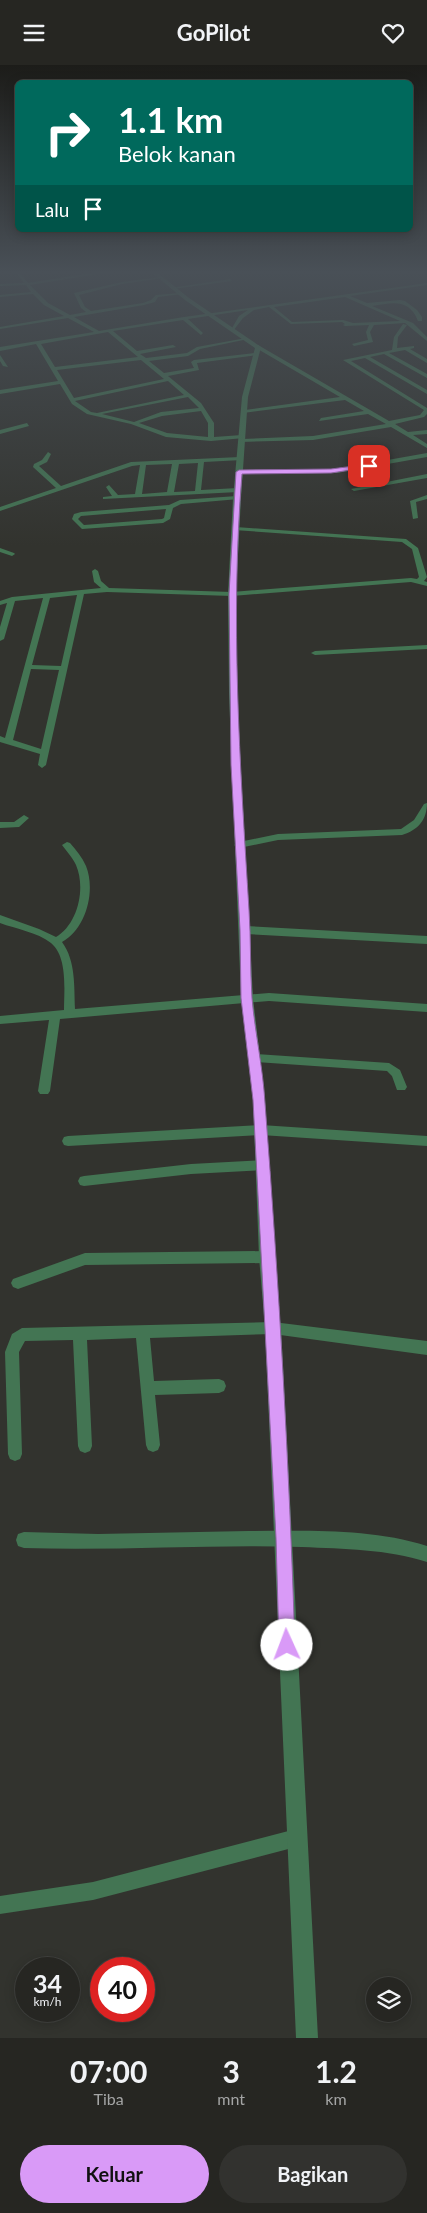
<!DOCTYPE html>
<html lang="id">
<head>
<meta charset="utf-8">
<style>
  body { margin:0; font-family:Lato,sans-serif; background:#32322f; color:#f1f3f6; height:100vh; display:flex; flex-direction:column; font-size:19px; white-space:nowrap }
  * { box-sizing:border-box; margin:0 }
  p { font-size:16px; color:#a4a5a5 }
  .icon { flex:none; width:28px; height:28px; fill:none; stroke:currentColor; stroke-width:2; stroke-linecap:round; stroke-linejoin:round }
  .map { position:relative; height:1973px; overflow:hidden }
  .sheet { display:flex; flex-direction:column; background:#262622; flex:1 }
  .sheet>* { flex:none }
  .hud { position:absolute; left:15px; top:15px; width:398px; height:152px; border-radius:8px; box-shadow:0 2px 12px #0003,0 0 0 1px #424340; background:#00695c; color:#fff; overflow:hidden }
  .fabs { position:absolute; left:366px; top:1912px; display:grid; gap:10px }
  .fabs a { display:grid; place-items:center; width:45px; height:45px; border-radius:50%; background:#262622; box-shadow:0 2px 12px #0003,0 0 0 1px #424340; font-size:25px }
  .speed { position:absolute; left:15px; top:1892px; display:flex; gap:10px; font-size:25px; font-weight:700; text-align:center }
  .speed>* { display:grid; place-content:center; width:65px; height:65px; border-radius:50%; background:#262622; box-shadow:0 2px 12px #0003,0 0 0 1px #424340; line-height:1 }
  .speed small { font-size:12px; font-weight:400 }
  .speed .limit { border:8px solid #d22; background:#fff; color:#111 }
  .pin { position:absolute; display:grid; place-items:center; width:42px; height:42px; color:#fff; margin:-21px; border-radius:10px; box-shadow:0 2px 8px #0006 }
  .me { position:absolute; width:55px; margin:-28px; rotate:358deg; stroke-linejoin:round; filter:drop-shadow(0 0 4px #0008) }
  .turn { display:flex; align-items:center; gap:18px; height:105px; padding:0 20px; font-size:22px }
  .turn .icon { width:65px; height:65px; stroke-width:2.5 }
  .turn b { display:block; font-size:35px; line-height:42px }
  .then { display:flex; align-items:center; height:48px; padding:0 20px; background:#0003; gap:10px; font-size:19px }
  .eta { display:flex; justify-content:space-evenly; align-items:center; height:85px; text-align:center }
  .eta b { font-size:30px; font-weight:700; line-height:35px }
  .primary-button { display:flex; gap:10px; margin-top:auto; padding:10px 20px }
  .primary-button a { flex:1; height:58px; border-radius:30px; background:#d99af7; color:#111; font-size:20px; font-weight:700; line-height:58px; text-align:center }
  .primary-button a+a { background:#32322f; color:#f1f3f6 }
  header { display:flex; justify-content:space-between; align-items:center; height:65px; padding:0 20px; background:#262622; font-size:22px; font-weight:700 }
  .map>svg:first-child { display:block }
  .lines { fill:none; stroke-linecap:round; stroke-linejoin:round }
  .minor { fill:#437553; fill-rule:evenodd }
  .tertiary { fill:#437553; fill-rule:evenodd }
  .route { fill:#d99af7; stroke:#8d64a1 }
</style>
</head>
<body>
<header><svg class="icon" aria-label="menu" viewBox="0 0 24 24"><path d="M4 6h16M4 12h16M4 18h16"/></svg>GoPilot<svg class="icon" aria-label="heart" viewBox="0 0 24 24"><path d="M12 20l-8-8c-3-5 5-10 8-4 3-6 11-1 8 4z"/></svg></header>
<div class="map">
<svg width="427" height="1973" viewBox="0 0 427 1973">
  <rect width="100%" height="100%" fill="#32332e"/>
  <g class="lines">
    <path class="minor" d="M14 205H18L28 218 110 205H122L30 220 48 238 70 250 86 247 81 243 74 228 122 217 161 212 163 213 122 219 79 230 85 242 91 246 143 238 151 235 156 230 180 228 182 229 158 232 155 237 144 240 74 252 99 266 184 252 427 218V220L350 231 367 238 400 235 405 236 417 245 422 252V256H418C409 233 392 238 372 241L413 258 427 272V276L405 258 374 260 370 267 373 277 354 281 352 279 368 275 366 267 369 260 345 261 343 260 345 259 342 257 291 259 269 242 254 245 243 253 233 266 231 265 239 251 248 245 188 254 203 268 201 270 183 255 113 266 137 286 173 280 176 282 140 289 146 293 187 288 197 282 246 273 248 274 200 284 188 291 149 296 164 308 194 303 191 297 194 295 255 288 258 290 197 298 199 305 168 311 201 338 214 358V372L242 370 244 373 211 376 166 372 131 359 87 349 72 339 60 319 0 329V325L58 316 36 279 0 286V282L94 267 68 253 0 264V262L64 251 44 240 33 229 0 232V230L31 227 26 220 0 221V219L24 218ZM345 232 400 256 353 258 343 255 292 257 274 242ZM108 267 138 292 55 302 41 279ZM141 295 164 314 74 333 57 305ZM168 316 184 330 97 348 91 347 75 336ZM188 332 199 343 161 347 134 357 102 349ZM201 346 208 358V372L167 368 139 358 162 351Z
      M230 214 232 216 173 224 171 223Z
      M403 259 407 260 398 272 397 283 414 281V283L410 284 427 294V298L405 285 389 288 427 309V313L384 289 370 292 427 325V329L365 293 351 296 427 343V349L424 352 395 359 408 367 427 365V369L413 370 427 379V383L391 362 313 375 240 377 239 376 242 374 313 371 386 359 368 349 319 356 321 353 364 346 345 335 243 348 245 345 340 332 256 283 258 280 389 356 420 350 424 345 343 295 392 285 394 272Z
      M0 290 8 302 3 301 0 296Z
      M27 358 29 361 0 369V365Z
      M48 387 51 389 47 397 39 401 61 421 131 397 240 392 242 393V395L204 397 201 425 238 423 241 425 238 427 103 434V432L112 431 106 422 109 420 118 430 135 429 140 400 132 401 0 446V442L56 423 33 402 34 399 42 395ZM198 398 195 426 174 427 179 399ZM172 399 167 427 142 429 146 400Z
      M427 388V392L337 408 239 409 236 407 239 405 337 404Z
      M427 409V413L354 426 351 424Z
      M427 430V434L416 437 418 453 413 454 410 436Z
      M237 431 240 433 239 434 181 439 173 443 170 454 163 458 82 464 72 454 74 449 81 447 169 440 180 435ZM166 444 164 453 162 454 84 460 78 454 81 451Z
      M236 462 406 474 418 483 427 512 424 516 427 517V521L411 517 232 531 107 527 84 529 46 700 42 703 38 700 40 689 0 677V671L5 673 43 533 15 536 4 574 0 576V562L7 538 0 540V536L12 532 101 523 94 517 92 506 95 504 98 506 101 516 109 523 232 527 411 513 417 514 419 512 412 484 402 477 234 465 233 464ZM77 530 61 601 32 600 50 533ZM31 604 59 605 41 684 13 675Z
      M0 483 14 488 15 489 12 491 0 487Z
      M427 580V584L315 590 311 588 315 586Z
      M427 738C427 755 418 765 402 770L278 775 239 783 234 780 239 777 278 769 401 764 414 755 424 739Z
      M24 750 29 753 19 762 0 763V757H14Z
      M67 777 70 778C76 785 82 792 86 801 96 826 86 864 62 877 76 896 74 922 75 944L269 928 427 939V947L269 936 60 954 50 1026 48 1029H40L38 1026 49 955 0 959V951L64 945C64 926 68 892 51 878 37 867 16 864 0 858V850L39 864 56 872C78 859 86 823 76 800 73 793 67 787 62 780Z
      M245 861 427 871V879L245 869 240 865Z
      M256 989 389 998 400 1005 407 1022 405 1025H397L392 1011 387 1006 256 997 252 996 250 993 252 990Z
      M261 1060 427 1071V1081L261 1070 68 1081 64 1080 62 1076 64 1072 68 1071Z
      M263 1095 267 1096 269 1100 267 1104 263 1105 191 1109 84 1121 80 1120 78 1116 80 1112 84 1111 191 1099Z
      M266 1186 271 1188 273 1192 271 1196 266 1198 85 1200 18 1224 13 1222 11 1218 13 1214 85 1188Z
      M273 1257 427 1276V1290L273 1269 150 1273 154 1316 219 1314 224 1316 226 1321 224 1326 219 1328 155 1330 160 1380 158 1385 153 1387 148 1385 146 1380 136 1273 87 1275 92 1381 90 1386 85 1388 80 1386 78 1381 73 1275 25 1276 19 1287 22 1389 20 1394 15 1396 10 1394 8 1389 5 1287 12 1269 22 1263Z
      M248 1466C307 1466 370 1463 427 1481V1497C387 1484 344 1484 302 1482 210 1479 117 1486 24 1483L18 1481 16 1475 18 1469 24 1467 98 1469Z
      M296 1764 302 1767 305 1773 302 1779 296 1782 93 1835 0 1849V1831L93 1817Z"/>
    <path class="tertiary" d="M149 205H154L189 233 261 282 248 332 241 433 236 529 237 628 253 933 265 1035 273 1192 281 1263 318 1973H296L265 1263 259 1192 253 1035 241 933 229 628 228 529 233 433 242 332 255 283 185 235Z"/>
  </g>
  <linearGradient id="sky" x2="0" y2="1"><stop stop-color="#1c1c19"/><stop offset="0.43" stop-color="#495057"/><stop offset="1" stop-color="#495057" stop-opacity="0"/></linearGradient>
  <rect width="427" height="481" fill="url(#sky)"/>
  <path class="route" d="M369 399 371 402 331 408 242 409C230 554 240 700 249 845 251 874 250 904 252 933 255 968 263 1003 265 1038 279 1218 289 1399 295 1580L293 1586 287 1588 281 1586 279 1580 276 1473 253 1035 241 933 240 865 231 700 229 529 236 407 239 405 331 404Z"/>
</svg>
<div class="fabs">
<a><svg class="icon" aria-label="layers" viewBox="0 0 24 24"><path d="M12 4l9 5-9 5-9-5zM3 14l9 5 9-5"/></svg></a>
</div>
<div class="speed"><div>34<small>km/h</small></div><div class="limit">40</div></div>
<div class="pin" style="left:369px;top:401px;background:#d93025"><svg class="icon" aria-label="arrive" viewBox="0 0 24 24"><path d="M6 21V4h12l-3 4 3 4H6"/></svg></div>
<svg class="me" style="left:287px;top:1580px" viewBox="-20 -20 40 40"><circle r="19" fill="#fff"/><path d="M0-13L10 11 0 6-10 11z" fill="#d99af7"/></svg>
<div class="hud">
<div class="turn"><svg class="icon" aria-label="right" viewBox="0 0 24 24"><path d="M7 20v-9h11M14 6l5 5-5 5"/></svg><div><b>1.1 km</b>Belok kanan</div></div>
<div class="then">Lalu<svg class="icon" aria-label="arrive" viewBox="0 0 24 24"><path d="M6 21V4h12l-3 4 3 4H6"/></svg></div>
</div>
</div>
<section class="sheet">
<div class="eta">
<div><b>07:00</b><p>Tiba</p></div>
<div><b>3</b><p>mnt</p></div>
<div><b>1.2</b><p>km</p></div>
</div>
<div class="primary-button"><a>Keluar</a><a>Bagikan</a></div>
</section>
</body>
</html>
